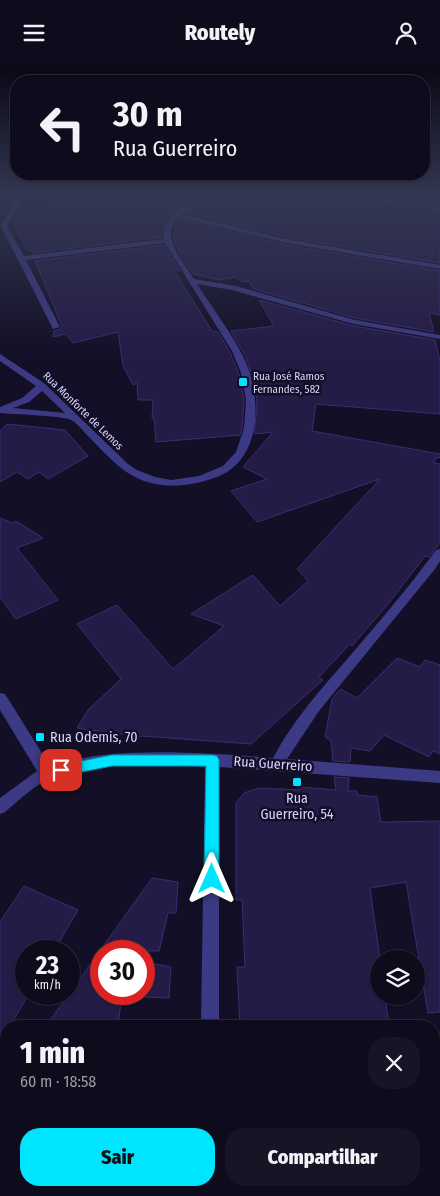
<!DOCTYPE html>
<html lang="pt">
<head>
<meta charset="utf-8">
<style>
  body { margin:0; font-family:"Fira Sans Condensed",sans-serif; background:#171425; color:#f1f3f6; height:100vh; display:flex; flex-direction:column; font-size:19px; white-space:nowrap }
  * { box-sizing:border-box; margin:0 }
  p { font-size:16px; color:#9b9ba3 }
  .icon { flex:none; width:28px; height:28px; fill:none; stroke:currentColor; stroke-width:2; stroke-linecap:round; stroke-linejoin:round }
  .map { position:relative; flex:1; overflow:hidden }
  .side { position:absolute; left:0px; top:955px; width:440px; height:176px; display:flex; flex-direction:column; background:#0e0b1c; border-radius:20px 20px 0 0; box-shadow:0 1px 4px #0004,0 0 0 1px #2e2b3b }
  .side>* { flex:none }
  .guide { position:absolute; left:10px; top:10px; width:420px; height:105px; border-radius:20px; box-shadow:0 1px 4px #0004,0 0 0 1px #2e2b3b; background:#0e0b1c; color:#f1f3f6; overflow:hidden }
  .tools { position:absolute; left:370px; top:885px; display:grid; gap:10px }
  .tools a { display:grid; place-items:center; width:55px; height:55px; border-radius:50%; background:#0e0b1c; box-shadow:0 1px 4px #0004,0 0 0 1px #2e2b3b; font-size:25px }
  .speed { position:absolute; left:15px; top:875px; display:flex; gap:10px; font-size:25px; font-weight:700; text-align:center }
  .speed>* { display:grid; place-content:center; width:65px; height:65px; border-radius:50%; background:#0e0b1c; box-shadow:0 1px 4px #0004,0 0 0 1px #2e2b3b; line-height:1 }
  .speed small { font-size:12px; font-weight:400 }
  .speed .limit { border:8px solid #d22; background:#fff; color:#111 }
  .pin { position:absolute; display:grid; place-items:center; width:42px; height:42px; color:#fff; margin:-21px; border-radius:10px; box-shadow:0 2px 8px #0006 }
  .me { position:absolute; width:55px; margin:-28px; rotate:0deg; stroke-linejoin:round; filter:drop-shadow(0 0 4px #0008) }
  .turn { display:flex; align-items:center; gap:18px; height:105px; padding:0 20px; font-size:22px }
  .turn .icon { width:65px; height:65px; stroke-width:2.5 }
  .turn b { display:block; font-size:35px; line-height:42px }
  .round { display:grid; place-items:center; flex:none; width:52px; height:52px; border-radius:20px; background:#171425 }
  .headline { display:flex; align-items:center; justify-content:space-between; height:85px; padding:0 20px }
  h1 { font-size:30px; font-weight:800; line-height:38px }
  .primary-button { display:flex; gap:10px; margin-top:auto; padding:10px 20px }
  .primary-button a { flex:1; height:58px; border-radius:20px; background:#00e5ff; color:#111; font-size:20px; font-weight:800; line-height:58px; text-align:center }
  .primary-button a+a { background:#171425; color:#f1f3f6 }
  header { display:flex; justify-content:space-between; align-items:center; height:65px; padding:0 20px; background:#0e0b1c; font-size:22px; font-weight:800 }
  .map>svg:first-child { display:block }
  .building { fill:#241b47; stroke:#3b2d73 }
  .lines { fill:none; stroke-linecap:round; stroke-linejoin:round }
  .minor { fill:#3d3a85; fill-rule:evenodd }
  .route { fill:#00e5ff; stroke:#0095a6 }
  .poi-dot { fill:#00e5ff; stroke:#130f26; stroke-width:2 }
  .labels { text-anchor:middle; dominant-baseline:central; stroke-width:5; stroke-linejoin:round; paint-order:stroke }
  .far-poi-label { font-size:11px; fill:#d9d4ff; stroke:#130f26; text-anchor:start }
  .far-street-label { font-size:11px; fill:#d9d4ff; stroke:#130f26 }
  .poi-label { font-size:14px; fill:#d9d4ff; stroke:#130f26; text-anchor:start }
  .street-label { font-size:14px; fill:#d9d4ff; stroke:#130f26 }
</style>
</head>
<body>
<header><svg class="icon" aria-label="menu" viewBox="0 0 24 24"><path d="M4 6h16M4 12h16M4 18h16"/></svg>Routely<svg class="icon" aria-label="person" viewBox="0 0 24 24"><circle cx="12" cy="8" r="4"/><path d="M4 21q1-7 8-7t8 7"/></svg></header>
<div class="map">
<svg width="440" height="1131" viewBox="0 0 440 1131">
  <rect width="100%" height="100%" fill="#130f26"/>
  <path class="building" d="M74 132H197L185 138 171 150 166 158 162 172 33 188 31 185H27L12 157 17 148 56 142H81Z
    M212 132H348L440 148V198L286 172 186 148Z
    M385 132H440V140Z
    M179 154 286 180 440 206V250L429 248 434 267 355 253 254 224 249 216 242 217 236 212 219 215 193 209 181 191 174 175 175 160Z
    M164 180 180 206 173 204 212 266 218 267 230 287 239 309 244 335 242 363 240 370 156 377 154 353H152L153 335H138L137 318 133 320 123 301 118 267 73 278 66 269 53 272 54 266 61 264 62 261 35 196Z
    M259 235 354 261 435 275 440 296V349L316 339 312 366 440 389V392L435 394 434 398 440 399V478L429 492 425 491 389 538 352 581 350 579 319 612 323 615 251 679 142 671 140 672 77 663 88 645 121 614 77 559 117 540 173 604 224 561 191 549 253 510 280 541 308 516 297 504 380 414 257 457 231 426 267 414 243 402 273 367 254 369 257 343 256 325 246 292 231 266 274 261Z
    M7 359 65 365 88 391 48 414 39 407 28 414 17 407 0 417V366Z
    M0 453 13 458 16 456 43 473 17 483 58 535 16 554 0 532Z
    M397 593 420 602 425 595 440 600V689L433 686 429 692 384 670 370 686 351 683 350 697 333 696 331 676 325 672 332 634 340 624 357 633Z
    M334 712 349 713 348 726H357V730L377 732 381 757 440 756V947L428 948 406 817 370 823 380 894 379 931H385L389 961H240L237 902H245L242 835H236V738L244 728 259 723 299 725V722L336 725Z
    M152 813 178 817 176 848H168L159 886H101V929H122L118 961H46Z
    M24 821 78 845 54 886H26V934L10 961H6V968L0 979V857Z
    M144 897 171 902 169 933 144 932Z"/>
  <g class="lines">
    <path class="minor" d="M18 132H24L7 161 24 191 164 174C162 152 189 132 210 132L181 149 286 174 440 200V204L286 178 178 152C159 172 183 196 194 214L236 221 355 255 440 270V274L354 259 232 225 197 219C212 243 232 268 244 293 262 331 263 394 217 412 195 420 170 424 147 417 122 409 106 389 88 371 83 366 77 358 71 355 64 351 12 349 0 348V342L22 333 36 321 0 296V289L44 318 128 399 137 405 155 412 171 415 199 411 223 401 236 387 244 363 246 335 241 308 232 286 165 178 26 195 60 262 53 264 1 161ZM42 326 65 348 13 343 29 337Z
      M350 132H369L440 142V146Z
      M440 484V496L435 504 319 646 287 694 440 706V718L219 702V961H201L205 702C158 700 87 694 45 716 30 724 18 736 5 747L0 749V733L37 706 0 645V628L5 629 50 701C112 680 208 688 273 693 293 655 321 624 349 592 379 557 409 522 436 485Z
      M197 1125H217V1131H197Z"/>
  </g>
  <linearGradient id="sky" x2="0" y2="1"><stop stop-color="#0a0815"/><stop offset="0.45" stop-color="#333752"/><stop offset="1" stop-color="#333752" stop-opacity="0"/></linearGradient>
  <rect width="440" height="291" fill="url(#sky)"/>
  <path class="route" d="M112 690H212L217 691 219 695V814L217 819 212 821 206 819 204 814 206 701H112L61 711 56 709 54 705 56 701 61 700Z"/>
  <g class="poi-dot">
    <rect x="238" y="312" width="10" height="10" rx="2.5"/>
    <rect x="35" y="667" width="10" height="10" rx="2.5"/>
    <rect x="292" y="712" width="10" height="10" rx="2.5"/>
  </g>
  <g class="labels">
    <g class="far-poi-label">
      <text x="253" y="311">Rua José Ramos<tspan x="253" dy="13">Fernandes, 582</tspan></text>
    </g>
    <g class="far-street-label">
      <text transform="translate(83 346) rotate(44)">Rua Monforte de Lemos</text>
    </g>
    <g class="poi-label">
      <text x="50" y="672">Rua Odemis, 70</text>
      <text x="297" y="733" text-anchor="middle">Rua<tspan x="297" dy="16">Guerreiro, 54</tspan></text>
    </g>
    <g class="street-label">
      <text transform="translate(273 699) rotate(4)">Rua Guerreiro</text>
    </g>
  </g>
</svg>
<div class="tools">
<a><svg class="icon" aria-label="layers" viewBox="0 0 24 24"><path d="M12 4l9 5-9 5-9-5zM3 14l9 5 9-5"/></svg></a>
</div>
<div class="speed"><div>23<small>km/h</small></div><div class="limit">30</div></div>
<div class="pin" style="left:61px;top:705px;background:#d93025"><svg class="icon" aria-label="arrive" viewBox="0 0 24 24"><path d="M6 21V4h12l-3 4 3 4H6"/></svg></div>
<svg class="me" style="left:212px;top:814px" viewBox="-20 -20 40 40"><path d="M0-17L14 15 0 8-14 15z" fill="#00e5ff" stroke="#fff" stroke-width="4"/></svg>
<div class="guide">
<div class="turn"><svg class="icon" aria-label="left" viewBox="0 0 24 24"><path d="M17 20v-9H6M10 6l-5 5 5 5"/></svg><div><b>30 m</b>Rua Guerreiro</div></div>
</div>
<section class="side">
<div class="headline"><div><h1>1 min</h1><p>60 m · 18:58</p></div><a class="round"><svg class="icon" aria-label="close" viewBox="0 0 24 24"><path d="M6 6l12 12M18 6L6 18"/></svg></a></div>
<div class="primary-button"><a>Sair</a><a>Compartilhar</a></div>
</section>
</div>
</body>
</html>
